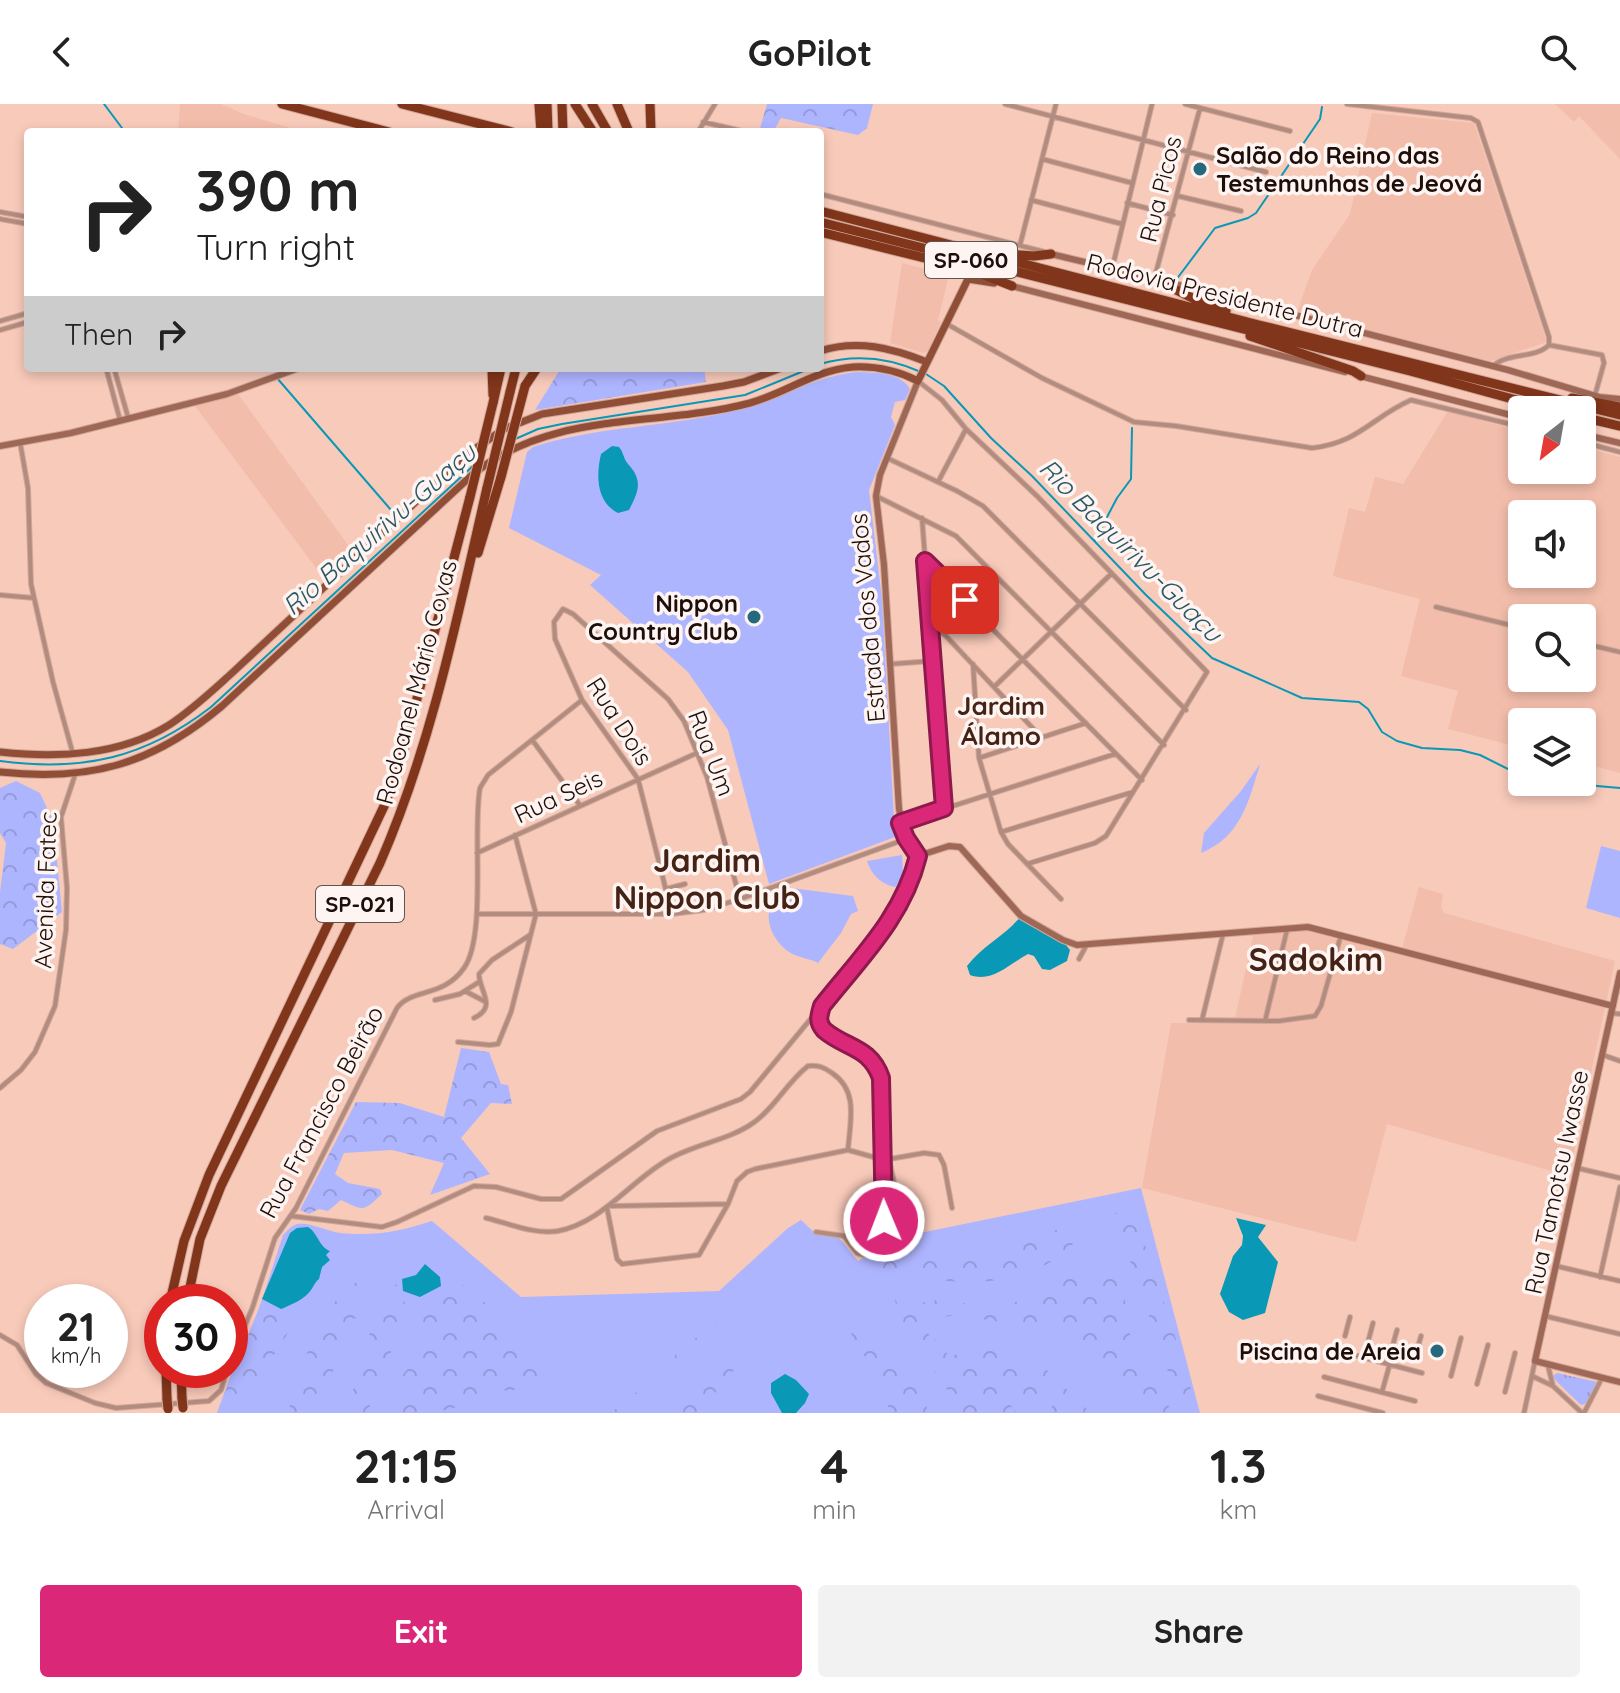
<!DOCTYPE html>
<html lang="en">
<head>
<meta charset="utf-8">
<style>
  body { margin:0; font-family:Quicksand,sans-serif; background:#f2f2f2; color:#222; height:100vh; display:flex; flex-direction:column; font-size:30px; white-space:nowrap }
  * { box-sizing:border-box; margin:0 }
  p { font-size:26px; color:#767676 }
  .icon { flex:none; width:44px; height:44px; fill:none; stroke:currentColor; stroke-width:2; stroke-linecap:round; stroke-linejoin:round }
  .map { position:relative; height:1309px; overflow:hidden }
  .drawer { display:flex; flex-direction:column; background:#fff; flex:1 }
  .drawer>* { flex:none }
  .top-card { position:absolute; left:24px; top:24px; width:800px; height:244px; border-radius:8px; box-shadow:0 4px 12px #0003; background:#fff; color:#222; overflow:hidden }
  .needle { width:52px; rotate:211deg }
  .fabs { position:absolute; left:1508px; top:292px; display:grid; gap:16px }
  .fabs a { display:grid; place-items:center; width:88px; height:88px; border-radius:8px; background:#fff; box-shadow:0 4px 12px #0003; font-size:40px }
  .speed { position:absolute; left:24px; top:1180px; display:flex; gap:16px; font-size:40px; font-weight:700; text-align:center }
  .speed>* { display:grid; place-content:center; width:104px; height:104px; border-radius:50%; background:#fff; box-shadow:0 4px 12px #0003; line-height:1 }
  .speed small { font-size:20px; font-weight:400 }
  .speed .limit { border:12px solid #d22; background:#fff; color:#111 }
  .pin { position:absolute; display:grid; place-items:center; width:68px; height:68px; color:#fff; margin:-34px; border-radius:16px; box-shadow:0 4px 12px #0006 }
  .me { position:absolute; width:88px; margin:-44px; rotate:359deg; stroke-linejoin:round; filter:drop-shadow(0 0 6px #0008) }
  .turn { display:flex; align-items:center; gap:28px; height:168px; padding:0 40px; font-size:36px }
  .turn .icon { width:104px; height:104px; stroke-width:2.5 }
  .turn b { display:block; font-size:56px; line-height:68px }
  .then { display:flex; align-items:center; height:76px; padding:0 40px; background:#0003; gap:16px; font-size:30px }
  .eta { display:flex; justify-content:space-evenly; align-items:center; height:136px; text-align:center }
  .eta b { font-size:48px; font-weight:700; line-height:56px }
  .cta { display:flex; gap:16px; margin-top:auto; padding:16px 40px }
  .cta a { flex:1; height:92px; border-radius:8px; background:#db2777; color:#fff; font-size:32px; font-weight:700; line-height:92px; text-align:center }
  .cta a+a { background:#f2f2f2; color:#222 }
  header { display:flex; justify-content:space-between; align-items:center; height:104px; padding:0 40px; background:#fff; font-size:36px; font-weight:700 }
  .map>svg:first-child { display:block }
  .built { fill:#f3bdab; fill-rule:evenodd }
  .grass { fill:#aeb5ff }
  .forest { fill:url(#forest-crowns) }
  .park { fill:url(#park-tufts) }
  .water { fill:#0a98b7 }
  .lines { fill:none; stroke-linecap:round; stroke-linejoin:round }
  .stream { stroke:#0a98b7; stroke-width:2 }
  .street-casing { stroke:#d1a89a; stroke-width:6 }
  .secondary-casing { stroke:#d1a89a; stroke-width:8 }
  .primary-casing { stroke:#d1a89a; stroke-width:9 }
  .highway-casing { stroke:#d1a89a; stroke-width:11 }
  .street { stroke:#b38c80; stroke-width:4 }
  .secondary { stroke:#9f6856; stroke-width:6 }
  .primary { stroke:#904e37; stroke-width:7 }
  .highway { stroke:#81351a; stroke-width:9 }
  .highway-bridge-casing { stroke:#d1a89a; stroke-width:11; stroke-linecap:butt }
  .highway-bridge { stroke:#81351a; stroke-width:9 }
  .route-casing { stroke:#8e194d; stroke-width:20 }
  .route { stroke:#db2777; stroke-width:14 }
  .poi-dot { fill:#27697c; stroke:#fef4f1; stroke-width:3 }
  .labels { text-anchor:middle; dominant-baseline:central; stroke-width:7; stroke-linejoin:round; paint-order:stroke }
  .shield { fill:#fef4f1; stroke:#61534f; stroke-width:2 }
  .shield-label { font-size:22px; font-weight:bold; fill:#1e0e09 }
  .poi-label { font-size:24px; font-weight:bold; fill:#1e0e09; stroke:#fef4f1; text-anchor:end }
  .street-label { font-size:24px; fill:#1e0e09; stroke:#fef4f1 }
  .water-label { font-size:26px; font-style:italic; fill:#295967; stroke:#fef4f1 }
  .neighbourhood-label { font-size:26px; font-weight:bold; fill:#452216; stroke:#fef4f1 }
  .district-label { font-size:32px; font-weight:bold; fill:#452216; stroke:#fef4f1 }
</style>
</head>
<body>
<header><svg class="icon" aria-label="back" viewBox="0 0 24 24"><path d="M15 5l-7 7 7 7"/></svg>GoPilot<svg class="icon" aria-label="search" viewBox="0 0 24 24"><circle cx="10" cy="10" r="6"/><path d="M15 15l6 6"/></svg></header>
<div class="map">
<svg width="1620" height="1309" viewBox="0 0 1620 1309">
  <defs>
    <pattern id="forest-crowns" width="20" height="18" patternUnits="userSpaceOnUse" patternTransform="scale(2)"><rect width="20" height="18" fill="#aeb5ff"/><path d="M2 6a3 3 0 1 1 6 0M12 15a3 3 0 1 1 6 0" fill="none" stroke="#959ad9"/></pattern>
    <pattern id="park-tufts" width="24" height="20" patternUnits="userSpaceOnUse" patternTransform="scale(2)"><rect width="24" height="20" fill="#aeb5ff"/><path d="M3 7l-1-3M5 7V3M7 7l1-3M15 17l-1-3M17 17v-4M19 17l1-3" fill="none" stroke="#959ad9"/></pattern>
  </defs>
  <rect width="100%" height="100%" fill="#f8caba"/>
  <path class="built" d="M180 0H221L244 10 304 28H178Z
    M1555 0H1620V55L1579 12 1574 18Z
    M1372 9 1474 19 1547 238 1485 259 1296 211 1312 166 1350 110Z
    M902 159 949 171 938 216 941 218 928 246 923 249 890 239Z
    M238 290 351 445 322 472 195 302Z
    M1448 307 1522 328V366H1582V343L1620 353V669L1582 659V618H1522V644L1448 625 1458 587 1401 572 1420 495 1333 472 1349 404 1365 408 1375 373 1403 380ZM1522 410H1582V470H1522ZM1522 514H1582V574H1522Z
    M1419 783 1443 790 1441 803 1444 809 1615 857 1569 1072 1387 1020 1356 1138 1142 1084 1171 919H1234L1254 828 1307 824 1401 848Z"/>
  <path class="grass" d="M858 268C874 269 901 268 910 285L905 296 895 298 891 313 895 321 869 386 882 495 895 733 769 780 728 626 688 568 590 481 601 471 509 424 527 348 533 343C598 322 668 323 734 307 777 297 813 272 858 268Z
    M1260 660C1249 697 1241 733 1201 749L1204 729 1241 687Z
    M1601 742 1620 747V814L1586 804Z
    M902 751 904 783C886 785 872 773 867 757Z
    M791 784 853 792 858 807 851 810 841 829 818 859C809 854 798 854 789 848 764 830 759 795 791 784Z
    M1141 1084 1200 1309H217L238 1251 256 1214 283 1131C287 1127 291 1122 297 1120 311 1118 326 1127 340 1129 375 1132 398 1128 432 1117L521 1193 719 1187 788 1124 801 1116 816 1130 837 1133 843 1138 858 1157 905 1132Z"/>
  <path class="forest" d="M767 0H873L867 24 858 31 781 14 773 28H759Z
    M561 264H704L706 278 535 306Z
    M16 677 40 689 53 717 62 808 13 845 0 840V788L6 739 0 729V684Z
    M461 944 489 948 501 980 508 981 512 1000 491 999 461 1034 490 1070 430 1091 444 1059 392 1046 344 1049 335 1070 348 1079 380 1085 382 1090C363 1108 364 1107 341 1096L328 1107 319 1105 309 1110 300 1106 356 998 400 999 444 1013Z
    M1124 1108 1140 1126 1189 1275 1195 1309H1182L1121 1130 1110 1110Z
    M1064 1123 1074 1139C1022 1193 935 1181 870 1161L891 1150 964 1153 998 1148Z
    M1113 1156C1129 1184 1123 1207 1132 1237 1140 1264 1159 1285 1173 1309H1147L1134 1283 1121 1270 1093 1259 1080 1234 1073 1230 976 1214 971 1210 962 1214 955 1211 935 1215 923 1206 920 1200C948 1189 972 1206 1000 1202 1025 1198 1052 1179 1074 1167H1082L1094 1174 1101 1162Z
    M384 1163 396 1168V1175H379L364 1187 361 1214 348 1215 337 1238V1249L332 1272 313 1294 311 1309H288L297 1271 328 1204 365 1170Z
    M457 1177 477 1190 525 1244 555 1264C529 1278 524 1291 492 1285 459 1309 434 1309 391 1309L401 1284V1273L414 1257 421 1206 439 1196 451 1179Z
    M392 1180 397 1181 399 1196 405 1198 397 1225 390 1237 392 1244 388 1259 367 1309H341L354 1284 359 1261 376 1211 378 1190 388 1187Z
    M894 1190 912 1194C914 1212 925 1233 943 1239L944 1246 949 1252 962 1249 971 1237 978 1238 1047 1266 1091 1309H1052V1302L1058 1290 1054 1286C1035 1294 1023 1294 1006 1283L1000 1289 1017 1309H962L940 1274 900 1223Z
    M263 1194 282 1207 302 1199 305 1202 267 1262 253 1294 239 1299 233 1309H217Z
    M735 1209 721 1222 714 1235 656 1286 639 1309H606L626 1301 644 1279 663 1268 676 1250 722 1213Z
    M857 1212C861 1227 869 1234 884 1236L922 1284 928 1309H891L870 1261 844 1218Z
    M743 1251 732 1269 698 1309H673L723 1258Z"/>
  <path class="park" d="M1557 1269 1597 1278 1588 1299 1581 1301 1556 1277 1553 1272Z"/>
  <path class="water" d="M612 342 619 343C624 349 623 354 628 360 643 376 639 387 629 406L618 409C596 398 596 371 601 350Z
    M1020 813 1066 841 1070 846 1067 857 1050 866 1042 865 1034 852 1028 850C1008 861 992 879 970 871L967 862C983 841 1005 832 1020 813Z
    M1236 1114 1266 1121 1258 1133 1278 1158 1265 1209 1243 1216 1229 1208 1220 1190 1233 1152 1242 1141 1243 1132Z
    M308 1123C318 1129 319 1143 330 1147L326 1151 330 1156 322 1163 319 1175C315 1178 314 1182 311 1186 305 1195 291 1201 281 1205L262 1195 290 1129 297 1124Z
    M425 1160 440 1173 441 1182 420 1193 403 1187 402 1175 416 1171Z
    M785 1270 796 1276 809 1290 805 1299 796 1309H782L771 1289V1279Z"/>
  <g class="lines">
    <path class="stream" d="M104 0 125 28
      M1176 176 1215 124 1248 114 1256 109 1320 15 1322 3
      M820 260C854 250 888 253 921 268
      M926 270 944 282 991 334 1032 372 1146 491 1212 554 1302 594 1359 598 1368 605 1382 628 1397 637 1422 644 1460 646 1480 651 1522 672
      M277 274 391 406
      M513 336 538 325 562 320 745 291 811 264
      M1095 436 1117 394 1131 375 1132 324
      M0 657C83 668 145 654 211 603L474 361
      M1551 678 1620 684"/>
    <g class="street-casing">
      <path id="street" d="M1005 0 1266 68
        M1185 0 1290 27
        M1347 0 1471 14 1478 18 1549 233V241
        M703 18 746 28
        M698 28 715 0
        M1042 55 1132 79
        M820 90 1045 148
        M1178 92 1241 107
        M1031 96 1122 120
        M1127 99 1173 111
        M0 108 28 113
        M0 115 28 120
        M1020 141 1056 0
        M1112 165 1152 0
        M1155 172 1200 4
        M0 217 28 209
        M947 220 1042 274 1134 318 1176 322 1312 344C1359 339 1372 313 1411 296L1522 323
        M0 226 28 218
        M1549 241 1602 251 1604 259 1595 291
        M1493 262C1508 248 1535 255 1549 241
        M106 264 120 316
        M114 264 128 313
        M918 277 942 296 966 325 1038 393 1207 568 1106 732 1095 739 1027 760
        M20 338 28 384 31 480 53 578 73 650
        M1582 338 1620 348
        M887 354 957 387 983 402 1186 606
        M938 378 966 325
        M878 393 956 432 1164 641
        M922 414 944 704
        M925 457 1142 676
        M0 491 34 494
        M1436 503 1522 524
        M930 521 945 531 1042 634
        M1582 539 1620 548
        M891 560 932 557
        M973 560 979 654 1001 728 1008 740 1061 795
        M995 582 1111 470
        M533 637 579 700
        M979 654 1086 619
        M903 718 1115 650
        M1001 728 1133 688
        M477 749 697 649
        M666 785 685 780
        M477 810H672L704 806 740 795 906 735
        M672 810 638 675 582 596 555 535 554 518 563 505 573 510 668 595 684 617 707 673 740 795
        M1079 855 1086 842
        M465 887 486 898
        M435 896 460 890 479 878
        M1611 909 1620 910
        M474 914C498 903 479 887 479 870L492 856 530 831
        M1189 916 1279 917 1315 912 1321 902 1341 831
        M1202 916 1223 830
        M1265 917 1287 826
        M458 938 490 941 498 940 511 908 536 810 515 731
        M1603 951 1620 957
        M0 984 21 966 35 948 55 902 66 826 67 784 61 713 75 671
        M889 1055 904 1125
        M1577 1064 1620 1074
        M611 1102 728 1100
        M607 1104 617 1155 622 1160 699 1151 728 1100 737 1077 747 1068 755 1065 848 1046 884 1056 924 1049 939 1051 944 1061 952 1104
        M291 1112 382 1123 397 1118 474 1082 496 1083 541 1095H561L657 1027 741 995 750 988 877 835 902 797 918 752
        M486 1114C508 1119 535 1131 558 1127 602 1119 631 1076 669 1055 695 1040 729 1036 753 1019 775 1004 787 978 808 962 818 961 824 963 832 969 859 987 850 1017 848 1046
        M816 1128 844 1132 857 1149 864 1151 876 1139 884 1117 881 974C878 966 874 958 867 951 850 936 812 935 822 905
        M1556 1162 1620 1177
        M1600 1173 1620 1083
        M1545 1212 1620 1230
        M0 1231 17 1241 36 1270 46 1279 95 1299 116 1304 209 1297 221 1286 227 1266
        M1345 1232 1350 1213
        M1368 1238 1373 1219
        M1392 1244 1397 1226
        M1331 1245 1422 1269
        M1416 1250 1421 1232
        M230 1256 252 1205 275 1134 296 1104 397 904C412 884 443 894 464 864 487 832 472 727 480 684L488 671 582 596
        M1548 1262 1553 1282
        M1451 1272 1461 1234
        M1532 1272 1553 1282 1582 1309
        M1324 1273 1415 1297
        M1477 1280 1488 1241
        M1382 1288 1394 1245
        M1505 1288 1515 1249
        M1318 1292 1383 1309
        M1524 1309 1535 1257
        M1584 1309 1602 1274"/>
    </g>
    <g class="secondary-casing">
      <path id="secondary" d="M1051 150 1156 175
        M1171 179 1508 266 1599 293 1620 295
        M1012 182 1345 268
        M1360 272 1522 314
        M918 277 880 371 876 392 884 461 899 705 906 734 918 752 949 742 960 743 1021 812 1063 836 1077 841 1308 823 1613 902
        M1582 330 1620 339
        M0 342 71 329 227 290 299 264
        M1620 869 1535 1257 1620 1278"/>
    </g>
    <g class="primary-casing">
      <path id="primary" d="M820 247C857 235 892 244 927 258
        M0 648C57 654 119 652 169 621 192 606 212 587 232 569L466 351 504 325 542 310 723 282 744 278 781 264
        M0 668C90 678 153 660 222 602L472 371C553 305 656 324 750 299 786 289 815 266 853 263 876 262 898 267 918 277L968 175 994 179"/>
    </g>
    <g class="highway-casing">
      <path id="highway" d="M282 0 389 28
        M402 0 512 28
        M539 0 541 28
        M547 0 548 28
        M562 0 563 28
        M575 0 593 28
        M592 0 608 28
        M617 0 629 28
        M650 0 651 28
        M820 107 1259 221 1620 311
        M820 118 1410 267 1553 306
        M820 128 969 165 1012 182
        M1007 150 1034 152 1051 150
        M1155 175 1196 196 1226 207
        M1250 232 1353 267 1361 272
        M492 264 493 291
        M525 282 537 264
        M510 288 516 264
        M1572 294 1620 303
        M493 299 501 264
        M1582 313 1620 322
        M478 449 501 373
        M170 1198 184 1137 209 1071 386 698 404 644 470 393
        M187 1198 200 1135 221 1082 380 759C432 640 458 510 487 384
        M166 1266 167 1295
        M181 1266 182 1294"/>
    </g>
    <use href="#street" class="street"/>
    <use href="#secondary" class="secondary"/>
    <use href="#primary" class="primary"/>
    <use href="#highway" class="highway"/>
    <g class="highway-bridge-casing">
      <path id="highway-bridge" d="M501 373 525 282
        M487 384 510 288
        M470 393 493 299
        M182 1294 183 1304
        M167 1295 168 1305"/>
    </g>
    <use href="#highway-bridge" class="highway-bridge"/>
  </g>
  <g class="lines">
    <g class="route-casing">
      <path id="route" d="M884 1117 881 974C870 942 846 945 824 926 817 918 819 912 822 902 860 854 903 813 918 752L906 734 900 719 944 704 925 457 965 496"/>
    </g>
    <use href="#route" class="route"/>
  </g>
  <g class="poi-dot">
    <circle cx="1200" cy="65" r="8"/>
    <circle cx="754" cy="513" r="8"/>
    <circle cx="1437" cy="1247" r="8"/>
  </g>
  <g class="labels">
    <g class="shield">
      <rect x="925" y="138" width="92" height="36" rx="6"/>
      <rect x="316" y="782" width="88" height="36" rx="6"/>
    </g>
    <g class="shield-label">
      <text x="971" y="156">SP-060</text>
      <text x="360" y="800">SP-021</text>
    </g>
    <g class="poi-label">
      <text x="1216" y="51" text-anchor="start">Salão do Reino das<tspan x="1216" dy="28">Testemunhas de Jeová</tspan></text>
      <text x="738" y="499">Nippon<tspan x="738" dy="28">Country Club</tspan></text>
      <text x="1421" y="1247">Piscina de Areia</text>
    </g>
    <g class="street-label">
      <text transform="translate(1160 85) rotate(-76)">Rua Picos</text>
      <text transform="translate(1225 191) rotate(14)">Rodovia Presidente Dutra</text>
      <text transform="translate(867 514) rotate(-95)">Estrada dos Vados</text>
      <text transform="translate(416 578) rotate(-75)">Rodoanel Mário Covas</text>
      <text transform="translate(620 617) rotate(57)">Rua Dois</text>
      <text transform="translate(712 649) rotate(69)">Rua Um</text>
      <text transform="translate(558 692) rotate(-25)">Rua Seis</text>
      <text transform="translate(45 786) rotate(-88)">Avenida Fatec</text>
      <text transform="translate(321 1008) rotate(-62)">Rua Francisco Beirão</text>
      <text transform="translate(1556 1078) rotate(-78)">Rua Tamotsu Iwasse</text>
    </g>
    <g class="water-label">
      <text transform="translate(379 425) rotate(-41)">Rio Baquirivu-Guaçu</text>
      <text transform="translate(1131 446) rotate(45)">Rio Baquirivu-Guaçu</text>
    </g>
    <g class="neighbourhood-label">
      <text x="1001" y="601">Jardim<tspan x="1001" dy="30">Álamo</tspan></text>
    </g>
    <g class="district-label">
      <text x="707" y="756">Jardim<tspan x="707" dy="37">Nippon Club</tspan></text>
      <text x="1316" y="855">Sadokim</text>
    </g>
  </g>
</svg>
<div class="fabs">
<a><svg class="needle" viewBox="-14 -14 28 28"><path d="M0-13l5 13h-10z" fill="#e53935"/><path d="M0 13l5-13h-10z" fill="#767676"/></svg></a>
<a><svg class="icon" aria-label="sound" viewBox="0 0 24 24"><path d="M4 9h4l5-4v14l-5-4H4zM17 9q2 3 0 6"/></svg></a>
<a><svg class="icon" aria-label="search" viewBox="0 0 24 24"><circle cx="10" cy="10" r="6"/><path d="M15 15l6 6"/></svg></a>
<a><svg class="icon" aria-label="layers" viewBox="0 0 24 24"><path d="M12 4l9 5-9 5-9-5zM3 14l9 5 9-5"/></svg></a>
</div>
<div class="speed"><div>21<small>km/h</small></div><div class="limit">30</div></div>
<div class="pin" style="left:965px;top:496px;background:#d93025"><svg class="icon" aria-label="arrive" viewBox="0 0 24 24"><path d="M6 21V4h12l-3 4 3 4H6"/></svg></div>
<svg class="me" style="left:884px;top:1117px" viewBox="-20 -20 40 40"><circle r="17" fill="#db2777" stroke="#fff" stroke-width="3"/><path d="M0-11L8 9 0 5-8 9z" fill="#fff"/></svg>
<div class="top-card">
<div class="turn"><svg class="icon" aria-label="right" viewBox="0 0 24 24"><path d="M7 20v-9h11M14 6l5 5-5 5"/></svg><div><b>390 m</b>Turn right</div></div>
<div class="then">Then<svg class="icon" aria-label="right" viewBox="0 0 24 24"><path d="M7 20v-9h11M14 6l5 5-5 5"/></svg></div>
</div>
</div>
<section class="drawer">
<div class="eta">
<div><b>21:15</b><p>Arrival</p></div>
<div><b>4</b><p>min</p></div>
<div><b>1.3</b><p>km</p></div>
</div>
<div class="cta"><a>Exit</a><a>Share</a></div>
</section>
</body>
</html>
